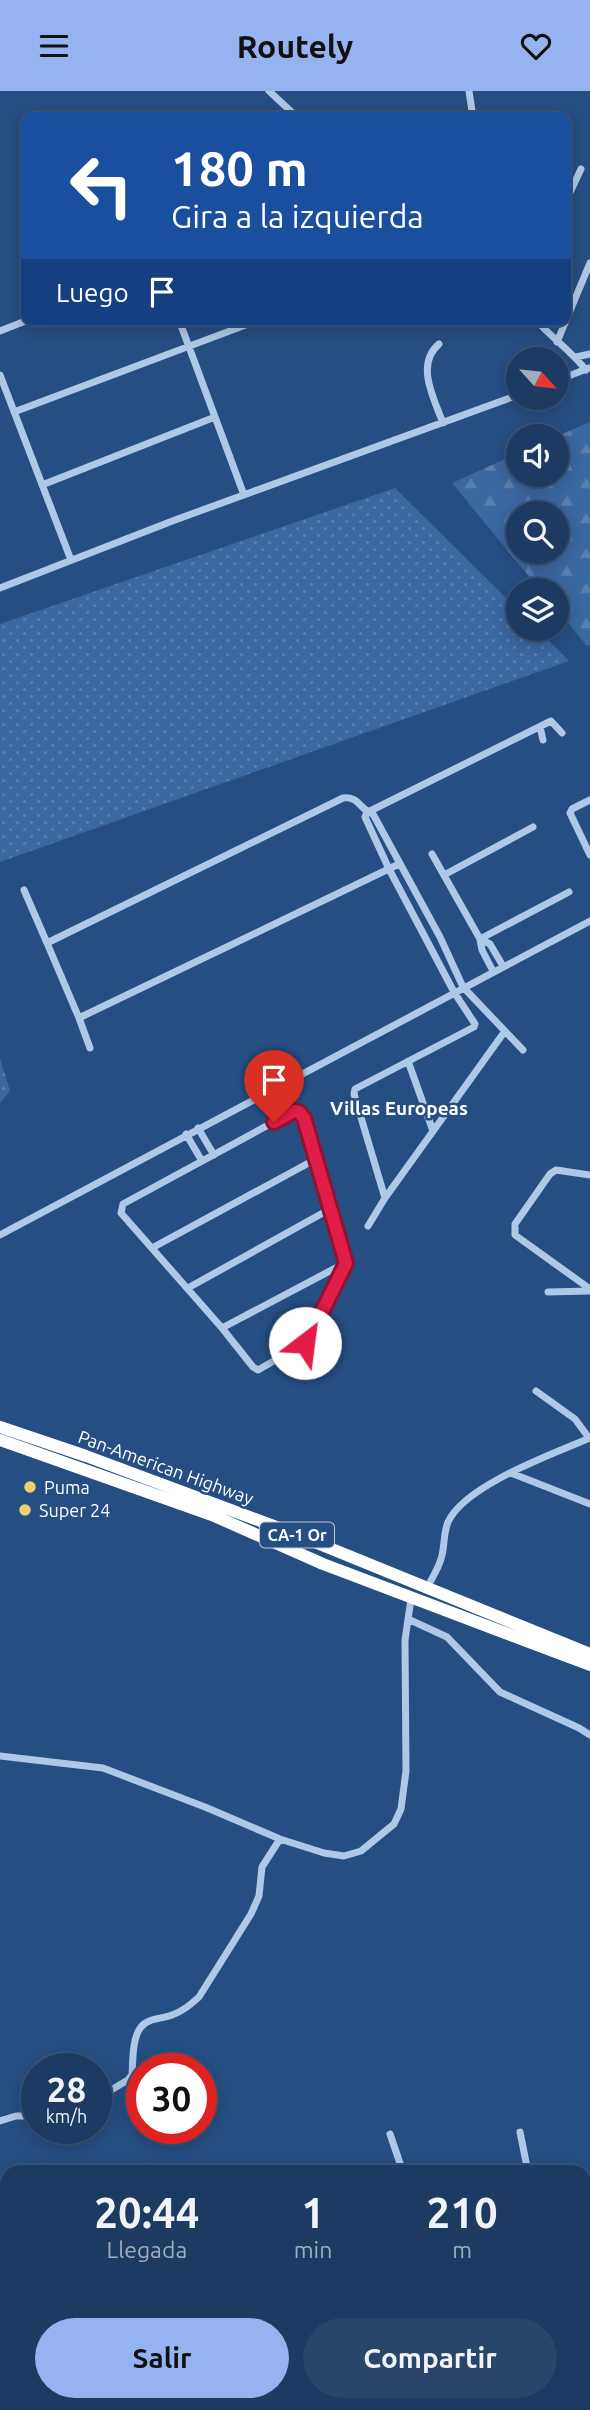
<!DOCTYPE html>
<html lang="es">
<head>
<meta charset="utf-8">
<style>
  body { margin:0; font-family:Ubuntu,sans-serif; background:#29456b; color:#f1f3f6; height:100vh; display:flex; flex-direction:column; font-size:26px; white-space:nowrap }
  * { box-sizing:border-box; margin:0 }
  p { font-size:23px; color:#a0adbe }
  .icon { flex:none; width:38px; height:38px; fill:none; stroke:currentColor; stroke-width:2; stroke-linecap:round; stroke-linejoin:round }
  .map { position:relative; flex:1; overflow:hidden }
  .details { position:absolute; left:0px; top:2074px; width:592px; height:247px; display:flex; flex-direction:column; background:#1c3a62; border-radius:21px 21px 0 0; box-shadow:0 4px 18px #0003,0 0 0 2px #3a5477 }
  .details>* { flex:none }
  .hud { position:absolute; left:21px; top:21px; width:550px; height:214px; border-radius:14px; box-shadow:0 4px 18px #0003,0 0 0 2px #3a5477; background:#1a4fa0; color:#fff; overflow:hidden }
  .needle { width:46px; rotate:117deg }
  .buttons { position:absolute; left:506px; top:256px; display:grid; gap:14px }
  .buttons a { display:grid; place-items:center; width:63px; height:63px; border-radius:50%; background:#1c3a62; box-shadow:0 4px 18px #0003,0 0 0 2px #3a5477; font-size:35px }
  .speed { position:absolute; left:21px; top:1962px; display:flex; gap:14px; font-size:35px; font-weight:700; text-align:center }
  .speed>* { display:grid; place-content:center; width:91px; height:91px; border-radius:50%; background:#1c3a62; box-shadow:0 4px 18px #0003,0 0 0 2px #3a5477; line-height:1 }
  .speed small { font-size:18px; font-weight:400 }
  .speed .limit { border:10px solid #d22; background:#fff; color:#111 }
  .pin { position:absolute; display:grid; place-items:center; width:60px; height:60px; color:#fff; margin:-72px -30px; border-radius:50% 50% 50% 0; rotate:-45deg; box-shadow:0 0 7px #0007 }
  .pin .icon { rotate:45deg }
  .me { position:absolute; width:77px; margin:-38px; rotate:30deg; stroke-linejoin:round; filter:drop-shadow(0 0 5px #0008) }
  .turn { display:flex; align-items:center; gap:24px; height:147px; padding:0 35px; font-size:32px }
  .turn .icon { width:91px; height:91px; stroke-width:2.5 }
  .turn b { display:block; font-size:49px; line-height:60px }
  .then { display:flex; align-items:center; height:66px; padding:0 35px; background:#0003; gap:14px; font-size:26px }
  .eta { display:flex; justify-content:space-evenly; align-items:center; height:119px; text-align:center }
  .eta b { font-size:42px; font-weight:600; line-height:49px }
  .button { display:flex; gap:14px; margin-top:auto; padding:14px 35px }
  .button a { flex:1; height:80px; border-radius:42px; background:#95b2f1; color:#111; font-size:28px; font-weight:600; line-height:80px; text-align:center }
  .button a+a { background:#29456b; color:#f1f3f6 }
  header { display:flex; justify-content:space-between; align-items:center; height:91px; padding:0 35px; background:#95b2f1; color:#111; font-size:32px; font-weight:600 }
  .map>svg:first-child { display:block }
  .grass { fill:url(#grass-dots) }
  .forest { fill:url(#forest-firs); fill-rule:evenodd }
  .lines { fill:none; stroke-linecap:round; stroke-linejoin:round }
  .street { stroke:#aec8e7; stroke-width:7 }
  .highway { stroke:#fff; stroke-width:12 }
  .route-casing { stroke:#92132f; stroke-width:18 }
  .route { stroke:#e11d48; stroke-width:12 }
  .poi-dot { fill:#f1cd72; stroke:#254e83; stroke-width:2.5 }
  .labels { text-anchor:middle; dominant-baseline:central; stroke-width:5; stroke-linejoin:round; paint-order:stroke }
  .shield { fill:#254e83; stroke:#becada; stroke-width:2 }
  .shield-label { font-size:16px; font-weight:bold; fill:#fff }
  .street-label { font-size:18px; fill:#fff; stroke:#254e83 }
  .poi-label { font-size:18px; fill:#fff; stroke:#254e83; text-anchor:start }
  .neighbourhood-label { font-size:19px; font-weight:bold; fill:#fff; stroke:#254e83 }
</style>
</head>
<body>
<header><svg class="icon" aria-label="menu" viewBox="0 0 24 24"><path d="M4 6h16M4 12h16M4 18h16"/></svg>Routely<svg class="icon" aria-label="heart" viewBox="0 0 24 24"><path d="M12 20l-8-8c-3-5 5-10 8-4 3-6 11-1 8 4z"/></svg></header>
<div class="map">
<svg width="590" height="2319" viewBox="0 0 590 2319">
  <defs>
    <pattern id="grass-dots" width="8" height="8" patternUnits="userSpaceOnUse" patternTransform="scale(1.75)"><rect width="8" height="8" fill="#3a68a0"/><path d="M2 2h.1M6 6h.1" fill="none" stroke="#587fae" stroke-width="1.8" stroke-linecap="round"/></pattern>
    <pattern id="forest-firs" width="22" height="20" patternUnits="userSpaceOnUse" patternTransform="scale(1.75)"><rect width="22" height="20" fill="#3a68a0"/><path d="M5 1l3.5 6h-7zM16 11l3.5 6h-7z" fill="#587fae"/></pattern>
  </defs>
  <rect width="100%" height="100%" fill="#254e83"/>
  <path class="grass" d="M395 397 518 519V537H536L569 570 0 771V533Z
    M0 967 10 1000 0 1012Z"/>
  <path class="forest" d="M590 331V554L587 555 557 518 556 499H540L452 392 518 362V383H556L557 345ZM518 422H556V460H518Z"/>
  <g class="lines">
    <path class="street" d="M269 0 297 26
      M468 26 472 20 469 0
      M565 112 581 78
      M179 229 244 404
      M536 229C552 247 571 260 586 279
      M0 240 28 229
      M557 251 590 172
      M439 253C415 273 434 308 443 332
      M576 266 590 263
      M0 284 71 469
      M556 290 589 277
      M14 321 259 229
      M42 394 215 326
      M0 497 175 429 518 304
      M540 636 543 649
      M590 709 572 718 570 722 590 764
      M367 721 365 726 389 778 454 901 475 933 474 936 355 998 354 1003 385 1107
      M368 721 551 630 562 642
      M432 763 480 848 482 859 493 880
      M399 773 79 927 47 852 343 707C359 705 360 719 373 723L440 846 463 896 523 959
      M444 784 533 736
      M24 799 47 852
      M480 848 569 801
      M480 848 490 853 503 875
      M79 927 90 957
      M408 970 433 1040
      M294 1020 299 1021 304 1027 346 1172 305 1252 258 1279 253 1276 222 1237 121 1122 123 1113Z
      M198 1037 214 1064
      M186 1043 202 1070
      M590 1084 556 1079 550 1083 515 1133V1144L590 1198
      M368 1135 385 1107 505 940
      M0 1144 590 830
      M152 1157 316 1068
      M188 1197 330 1118
      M548 1201 590 1200
      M222 1237 345 1172
      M536 1300 575 1328 589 1347
      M511 1382 590 1413
      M427 1497C432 1487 438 1478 441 1468 445 1456 443 1443 448 1431 465 1394 553 1363 590 1347
      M408 1528 447 1546 500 1601 579 1637 590 1644
      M0 1665 103 1677 205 1716 280 1748 324 1762 344 1765 361 1760 394 1733 401 1718 406 1680 405 1549 411 1508
      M96 2008 128 1989 132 1984C133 1970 132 1947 141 1936 148 1927 162 1928 172 1924 183 1920 190 1914 199 1906L251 1823 259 1805 262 1776 280 1748
      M0 2030 16 2025H37
      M520 2041 528 2081
      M390 2043 403 2081
      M584 2199 590 2198
      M237 2314 239 2319
      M315 2319 324 2314"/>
    <path class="highway" d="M0 1336 86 1365 290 1441 590 1563
      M0 1349 212 1424 323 1473 590 1574"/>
  </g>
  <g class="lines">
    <g class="route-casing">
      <path id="route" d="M274 1031 294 1020 299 1021 304 1027 346 1172 314 1237 305 1252"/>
    </g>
    <use href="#route" class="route"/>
  </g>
  <g class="poi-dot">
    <circle cx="30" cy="1396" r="7"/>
    <circle cx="25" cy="1419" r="7"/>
  </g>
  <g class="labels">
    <rect class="shield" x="260" y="1431.5" width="74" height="25" rx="5"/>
    <g class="shield-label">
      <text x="297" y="1444">CA-1 Or</text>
    </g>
    <g class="street-label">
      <text transform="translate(166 1376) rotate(20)">Pan-American Highway</text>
    </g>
    <g class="poi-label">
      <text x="44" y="1396">Puma</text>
      <text x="39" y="1419">Super 24</text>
    </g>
    <g class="neighbourhood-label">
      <text x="399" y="1017">Villas Europeas</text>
    </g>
  </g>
</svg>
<div class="buttons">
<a><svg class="needle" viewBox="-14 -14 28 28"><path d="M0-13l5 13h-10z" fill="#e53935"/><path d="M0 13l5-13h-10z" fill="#a0adbe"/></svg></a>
<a><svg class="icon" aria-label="sound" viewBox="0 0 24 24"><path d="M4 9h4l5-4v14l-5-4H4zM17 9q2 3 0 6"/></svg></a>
<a><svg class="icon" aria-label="search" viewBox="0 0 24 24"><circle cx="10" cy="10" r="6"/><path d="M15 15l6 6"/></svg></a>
<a><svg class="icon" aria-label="layers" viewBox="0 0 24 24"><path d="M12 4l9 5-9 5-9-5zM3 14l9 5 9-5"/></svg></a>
</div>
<div class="speed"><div>28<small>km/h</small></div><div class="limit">30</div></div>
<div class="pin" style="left:274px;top:1031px;background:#d93025"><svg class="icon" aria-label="arrive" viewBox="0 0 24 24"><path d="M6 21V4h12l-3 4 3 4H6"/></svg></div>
<svg class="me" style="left:305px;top:1252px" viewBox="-20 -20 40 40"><circle r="19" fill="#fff"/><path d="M0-13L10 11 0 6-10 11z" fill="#e11d48"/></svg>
<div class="hud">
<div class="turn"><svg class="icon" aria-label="left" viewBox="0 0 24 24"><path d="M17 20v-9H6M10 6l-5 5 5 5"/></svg><div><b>180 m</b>Gira a la izquierda</div></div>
<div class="then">Luego<svg class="icon" aria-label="arrive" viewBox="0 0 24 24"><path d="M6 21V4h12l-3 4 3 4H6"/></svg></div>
</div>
<section class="details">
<div class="eta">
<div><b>20:44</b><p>Llegada</p></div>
<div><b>1</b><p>min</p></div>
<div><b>210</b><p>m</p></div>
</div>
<div class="button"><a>Salir</a><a>Compartir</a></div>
</section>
</div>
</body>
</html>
